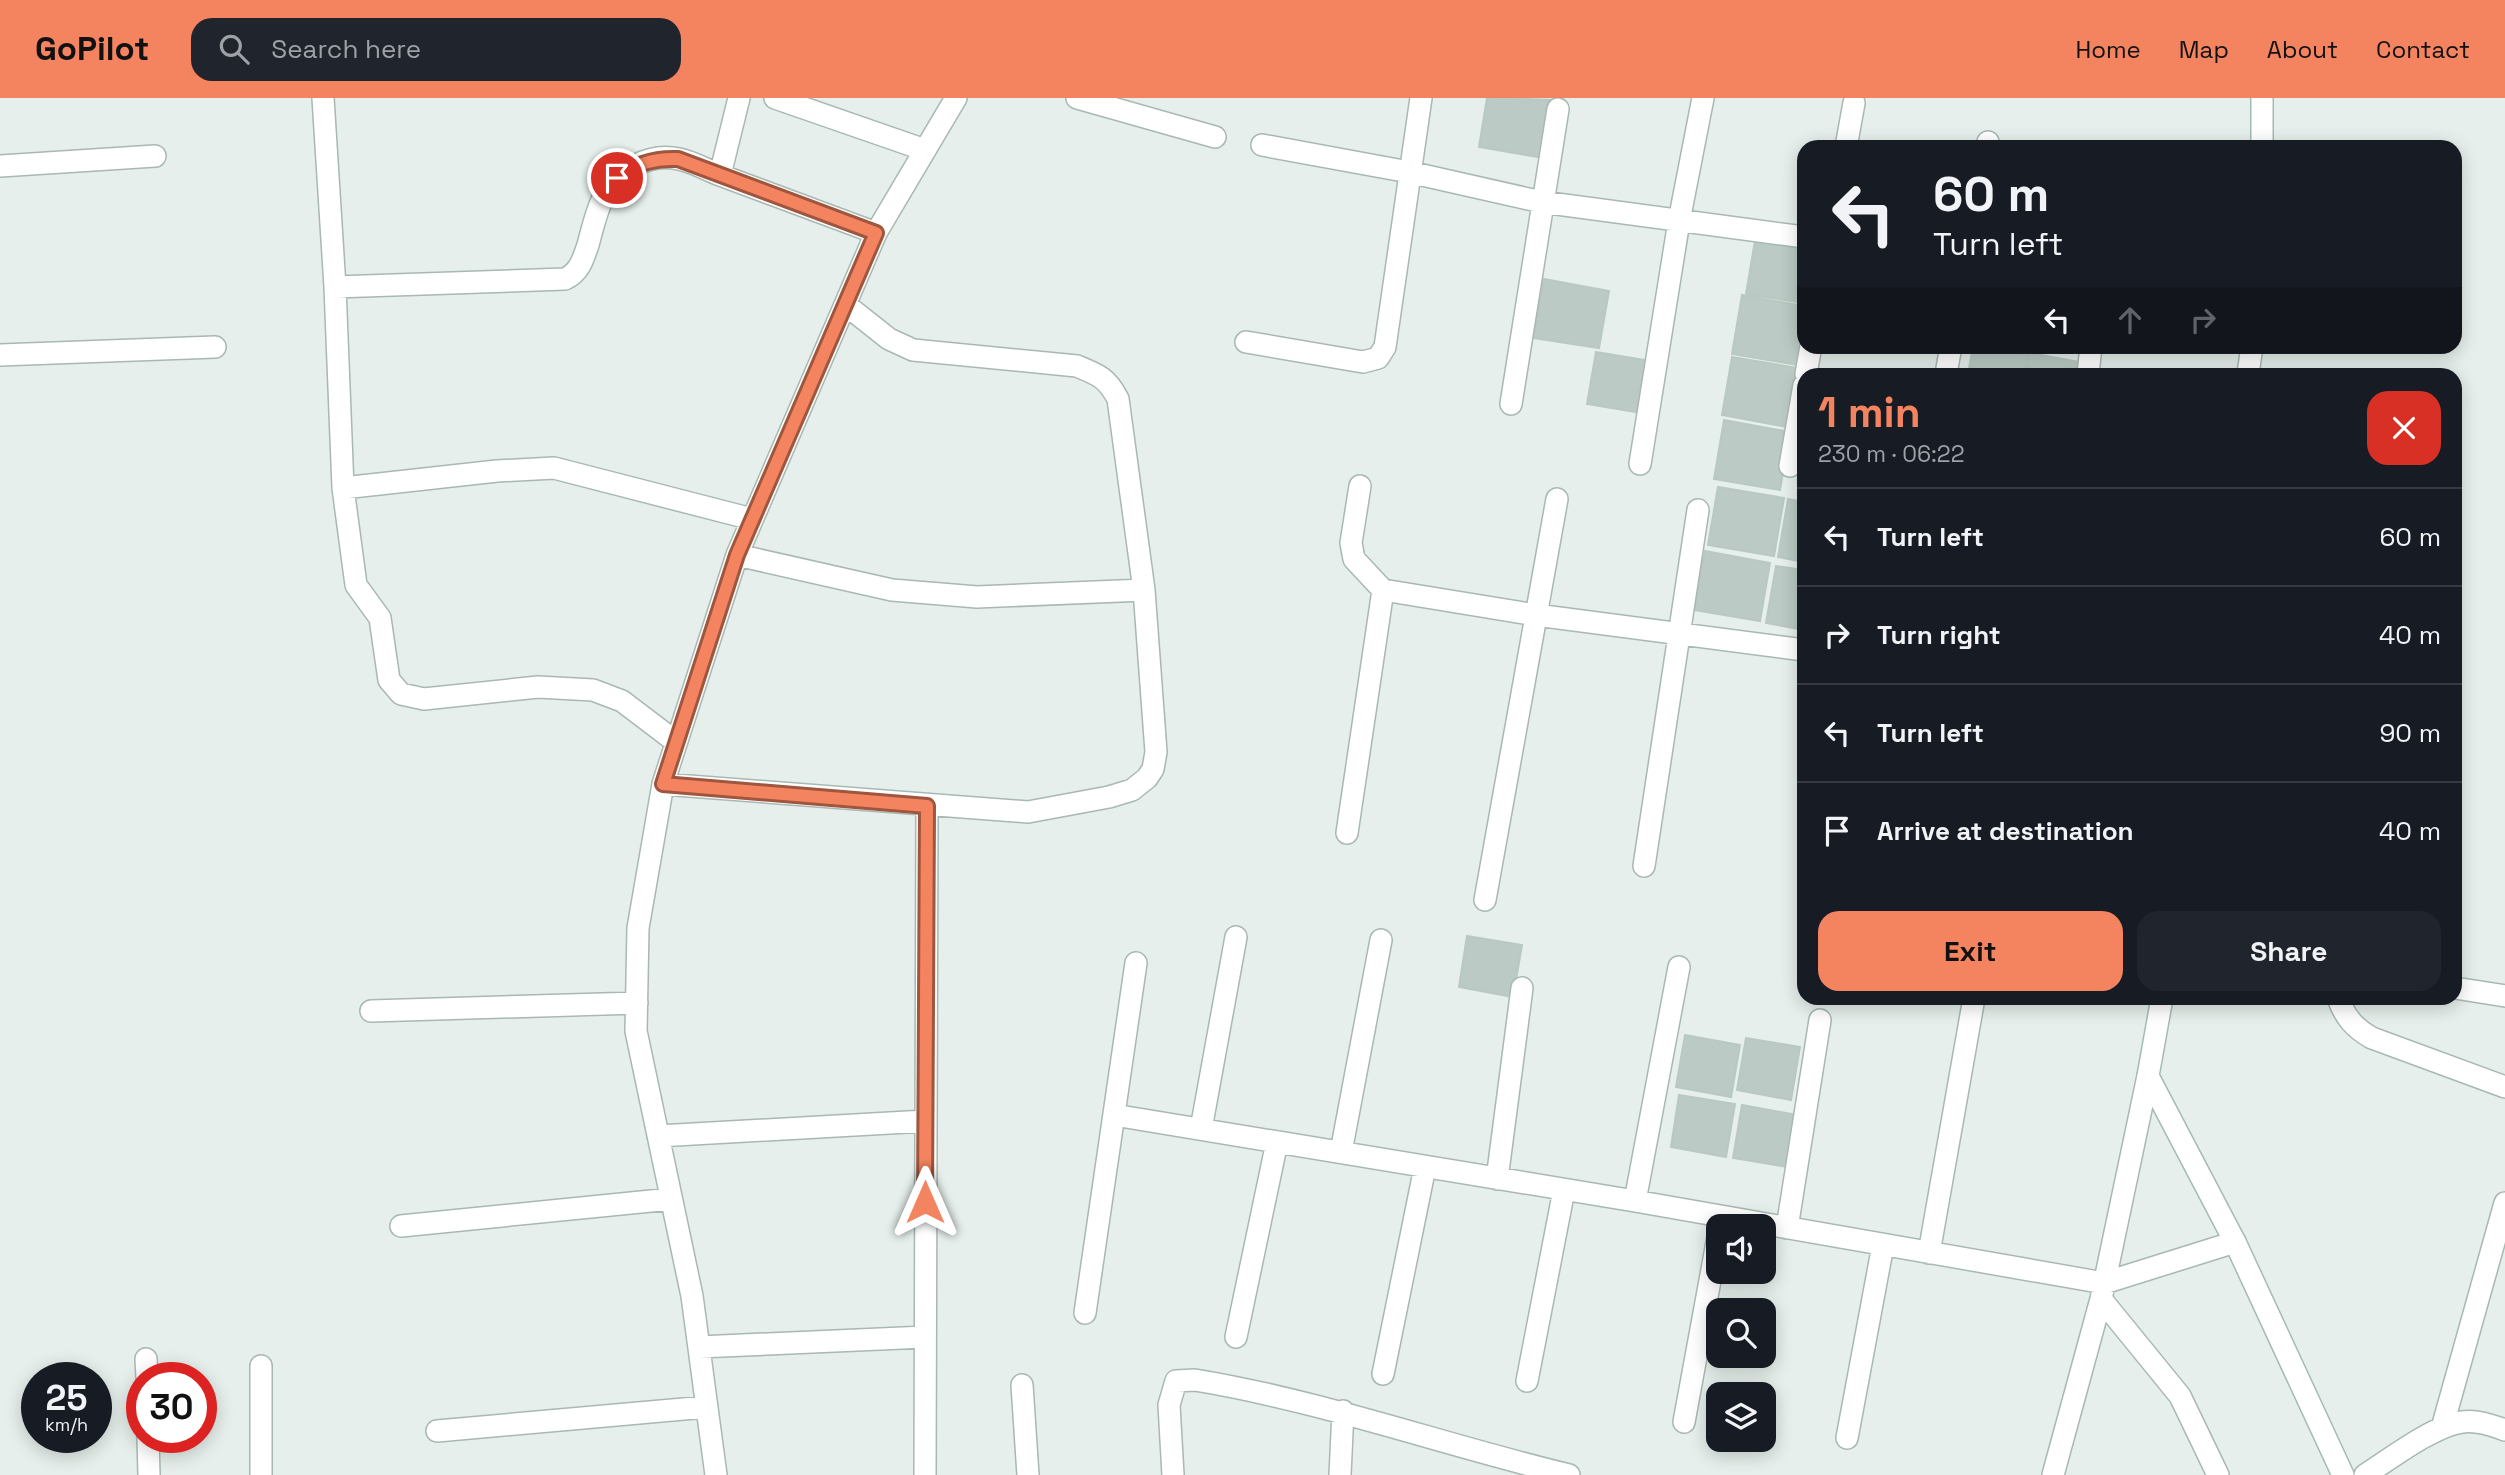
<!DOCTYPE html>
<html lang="en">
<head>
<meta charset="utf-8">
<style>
  body { margin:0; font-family:"Space Grotesk",sans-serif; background:#20242c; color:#f1f3f6; height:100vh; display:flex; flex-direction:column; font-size:26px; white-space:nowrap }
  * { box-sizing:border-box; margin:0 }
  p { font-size:23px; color:#9ea1a6 }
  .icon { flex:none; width:38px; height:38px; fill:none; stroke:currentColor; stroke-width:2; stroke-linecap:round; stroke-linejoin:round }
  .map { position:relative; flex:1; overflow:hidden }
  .panel { position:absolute; left:1797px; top:270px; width:665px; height:637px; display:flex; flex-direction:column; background:#171b24; border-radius:21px; box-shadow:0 4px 18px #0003 }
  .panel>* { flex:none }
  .banner { position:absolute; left:1797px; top:42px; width:665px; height:214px; border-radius:21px; box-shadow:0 4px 18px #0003; background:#171b24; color:#f1f3f6; overflow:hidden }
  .fabs { position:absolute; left:1706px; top:1116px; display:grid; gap:14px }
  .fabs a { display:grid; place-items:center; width:70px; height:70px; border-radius:14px; background:#171b24; box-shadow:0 4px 18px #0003; font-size:35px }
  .speed { position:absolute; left:21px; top:1264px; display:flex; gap:14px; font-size:35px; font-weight:700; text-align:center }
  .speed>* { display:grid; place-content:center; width:91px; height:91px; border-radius:50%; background:#171b24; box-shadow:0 4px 18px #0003; line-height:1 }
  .speed small { font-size:18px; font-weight:400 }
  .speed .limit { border:10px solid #d22; background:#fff; color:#111 }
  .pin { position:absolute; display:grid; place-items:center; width:60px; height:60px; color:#fff; margin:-30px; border:4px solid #fff; border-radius:50%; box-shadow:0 2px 7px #0007 }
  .me { position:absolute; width:77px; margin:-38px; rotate:0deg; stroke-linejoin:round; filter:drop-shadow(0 0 5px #0008) }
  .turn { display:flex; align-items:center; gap:24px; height:147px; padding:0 21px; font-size:32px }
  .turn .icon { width:91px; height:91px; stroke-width:2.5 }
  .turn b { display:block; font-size:49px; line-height:60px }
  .lanes { display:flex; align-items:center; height:66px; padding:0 21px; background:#0003; justify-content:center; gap:35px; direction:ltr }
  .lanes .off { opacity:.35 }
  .round { display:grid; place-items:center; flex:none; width:74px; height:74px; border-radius:21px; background:#20242c }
  .head { display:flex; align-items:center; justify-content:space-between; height:119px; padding:0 21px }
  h1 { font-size:42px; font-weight:800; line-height:52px; color:#f4845f }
  .button { display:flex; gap:14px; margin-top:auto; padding:14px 21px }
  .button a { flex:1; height:80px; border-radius:21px; background:#f4845f; color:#111; font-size:28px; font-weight:800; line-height:80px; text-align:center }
  .button a+a { background:#20242c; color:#f1f3f6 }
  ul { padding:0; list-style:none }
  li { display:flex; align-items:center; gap:21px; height:98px; padding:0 21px; border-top:2px solid #363941 }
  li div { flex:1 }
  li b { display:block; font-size:26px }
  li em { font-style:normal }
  header { display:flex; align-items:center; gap:42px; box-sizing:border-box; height:98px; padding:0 35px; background:#f4845f; color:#111 }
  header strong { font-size:33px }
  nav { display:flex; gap:38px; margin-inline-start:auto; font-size:24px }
  .search { width:490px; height:63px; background:#20242c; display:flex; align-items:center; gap:18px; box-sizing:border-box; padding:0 24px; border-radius:21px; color:#9ea1a6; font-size:26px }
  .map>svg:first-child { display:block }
  .building { fill:#bbcac4; stroke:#b8c9c2; stroke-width:2 }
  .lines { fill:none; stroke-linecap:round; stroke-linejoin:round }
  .street-casing { stroke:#a8b8b2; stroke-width:24 }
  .secondary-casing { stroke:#a4bbb3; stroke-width:24 }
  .street { stroke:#fff; stroke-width:21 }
  .secondary { stroke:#fff; stroke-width:21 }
  .route-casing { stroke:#9f563e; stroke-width:18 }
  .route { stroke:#f4845f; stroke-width:12 }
</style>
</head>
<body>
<header>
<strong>GoPilot</strong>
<div class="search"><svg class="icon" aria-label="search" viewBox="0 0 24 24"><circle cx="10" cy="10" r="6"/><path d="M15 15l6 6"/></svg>Search here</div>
<nav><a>Home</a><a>Map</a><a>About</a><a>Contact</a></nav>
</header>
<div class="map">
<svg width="2505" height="1377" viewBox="0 0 2505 1377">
  <rect width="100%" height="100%" fill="#e6efeb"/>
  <path class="building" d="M1487 0 1554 2 1544 60 1479 49Z
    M1756 137 1804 146V205L1746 196Z
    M1544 181 1609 193 1599 250 1533 240Z
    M1742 197 1804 208V226L1798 267 1732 256Z
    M1973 248 2028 257 2024 276H1968Z
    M1596 254 1651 263 1642 315 1587 306Z
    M2030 255 2085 265 2083 276H2026Z
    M1732 259 1798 270 1787 329 1722 317Z
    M1724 322 1790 334 1780 392 1714 381Z
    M1718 389 1784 400 1774 458 1708 447Z
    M1788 401 1804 404V464L1778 459Z
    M1705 453 1770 465 1760 523 1694 512Z
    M1776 468 1804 472V532L1766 525Z
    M1467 838 1522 847 1513 899 1459 889Z
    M1685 937 1740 947 1731 999 1676 989Z
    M1746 940 1800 949 1791 1002 1737 992Z
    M1679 997 1735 1006 1726 1059 1671 1049Z
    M1742 1007 1797 1017 1788 1069 1733 1060Z"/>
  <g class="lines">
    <g class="street-casing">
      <path id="street" d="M323 0 335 189 343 390 356 487 380 520 389 582 401 596 424 601 538 589 593 592 622 603 676 644
        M739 0 720 77 876 135
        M775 0 925 52
        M1077 0 1215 39
        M1262 47 1409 74 1542 104 1804 139
        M1846 49 1854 5
        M1988 49V44
        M0 68 155 58
        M335 189 565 181C580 174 583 161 588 147 592 132 596 114 603 100 615 73 649 54 679 61 693 64 707 72 720 77
        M846 207 889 241 913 252 1077 268C1099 277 1107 280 1118 301L1144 492
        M1246 244 1363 264 1378 260 1385 249 1421 0
        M0 257 215 249
        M1806 276 1811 248
        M1946 276 1951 248
        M2088 276 2091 248
        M1511 306 1558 11
        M1640 366 1679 123 1703 0
        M1790 368 1804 287
        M1360 388 1351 445 1354 461 1383 492 1536 517 1804 552
        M343 390 497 373 554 370 752 421
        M663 686 1028 714 1109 699 1132 692 1147 680 1153 671 1156 654 1144 492 977 499 892 492 737 457
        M1347 735 1383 492
        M1644 768 1698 412
        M1485 802 1557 401
        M2455 890 2505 898
        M2338 900C2345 919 2354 930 2372 940L2505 989
        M371 913 637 905
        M1114 1017 1635 1103 2104 1185 2235 1144
        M1201 1031 1236 839
        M658 1038 925 1023
        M1341 1054 1381 842
        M1497 1081 1522 890
        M1635 1103 1679 869
        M401 1128 671 1101
        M1787 1130 1820 922
        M1929 1155 1974 900
        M2101 1201 2180 1298 2218 1377
        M1085 1215 1136 865
        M1236 1239 1277 1044
        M699 1249 925 1239
        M146 1261 147 1279
        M261 1268V1377
        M1383 1276 1425 1069
        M1527 1283 1564 1092
        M1022 1287 1028 1377
        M1684 1324 1718 1139
        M2442 1330 2505 1105
        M437 1333 706 1309
        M148 1339 149 1377
        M1847 1340 1883 1147
        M716 1377 692 1198 636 933 638 830 663 686 737 457 876 135 956 0
        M925 1377 927 708
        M1173 1377 1169 1307 1176 1283 1195 1282C1322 1303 1444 1347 1569 1377
        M1340 1377 1343 1313
        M2053 1377 2101 1201 2148 978
        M2365 1377C2390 1361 2433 1328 2462 1324 2477 1322 2491 1327 2505 1332"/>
    </g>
    <g class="secondary-casing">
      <path id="secondary" d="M2262 49V0
        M2248 276 2252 248
        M2162 900 2148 978 2235 1144 2343 1377"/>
    </g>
    <use href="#street" class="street"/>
    <use href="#secondary" class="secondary"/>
  </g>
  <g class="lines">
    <g class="route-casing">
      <path id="route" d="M617 80C636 65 655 60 678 61L876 135 737 457 663 686 927 708 925 1104"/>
    </g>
    <use href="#route" class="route"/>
  </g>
</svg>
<div class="fabs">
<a><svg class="icon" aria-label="sound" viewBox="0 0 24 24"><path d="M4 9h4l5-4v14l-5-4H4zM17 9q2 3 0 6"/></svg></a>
<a><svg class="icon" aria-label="search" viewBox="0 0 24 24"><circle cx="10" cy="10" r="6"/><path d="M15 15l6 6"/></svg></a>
<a><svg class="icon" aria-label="layers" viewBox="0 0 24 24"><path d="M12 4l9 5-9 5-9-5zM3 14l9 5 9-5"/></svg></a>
</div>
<div class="speed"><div>25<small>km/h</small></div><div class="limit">30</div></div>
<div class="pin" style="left:617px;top:80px;background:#d93025"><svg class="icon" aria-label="arrive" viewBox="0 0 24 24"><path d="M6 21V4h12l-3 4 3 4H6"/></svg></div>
<svg class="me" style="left:925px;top:1104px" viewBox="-20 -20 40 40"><path d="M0-17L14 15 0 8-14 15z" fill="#f4845f" stroke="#fff" stroke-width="4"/></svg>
<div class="banner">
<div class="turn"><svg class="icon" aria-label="left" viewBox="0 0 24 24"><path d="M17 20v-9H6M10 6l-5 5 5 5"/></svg><div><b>60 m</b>Turn left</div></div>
<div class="lanes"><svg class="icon" aria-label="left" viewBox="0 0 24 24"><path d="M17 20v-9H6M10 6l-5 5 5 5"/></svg><svg class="icon off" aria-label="ahead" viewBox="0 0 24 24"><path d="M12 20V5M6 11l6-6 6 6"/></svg><svg class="icon off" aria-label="right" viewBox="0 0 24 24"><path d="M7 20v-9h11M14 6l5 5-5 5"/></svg></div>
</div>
<section class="panel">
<div class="head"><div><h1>1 min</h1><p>230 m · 06:22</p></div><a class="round" style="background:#d93025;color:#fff"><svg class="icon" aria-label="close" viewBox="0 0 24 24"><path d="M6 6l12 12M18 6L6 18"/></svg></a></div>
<ul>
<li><svg class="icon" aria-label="left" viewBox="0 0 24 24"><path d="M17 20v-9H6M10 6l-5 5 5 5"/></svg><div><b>Turn left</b></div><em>60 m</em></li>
<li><svg class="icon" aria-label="right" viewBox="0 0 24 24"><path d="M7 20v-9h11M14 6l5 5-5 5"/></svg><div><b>Turn right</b></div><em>40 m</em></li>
<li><svg class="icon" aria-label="left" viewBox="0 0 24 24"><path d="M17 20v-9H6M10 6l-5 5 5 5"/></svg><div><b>Turn left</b></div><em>90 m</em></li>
<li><svg class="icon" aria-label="arrive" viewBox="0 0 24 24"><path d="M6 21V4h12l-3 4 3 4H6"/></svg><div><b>Arrive at destination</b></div><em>40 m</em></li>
</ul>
<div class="button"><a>Exit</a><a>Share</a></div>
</section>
</div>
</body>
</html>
